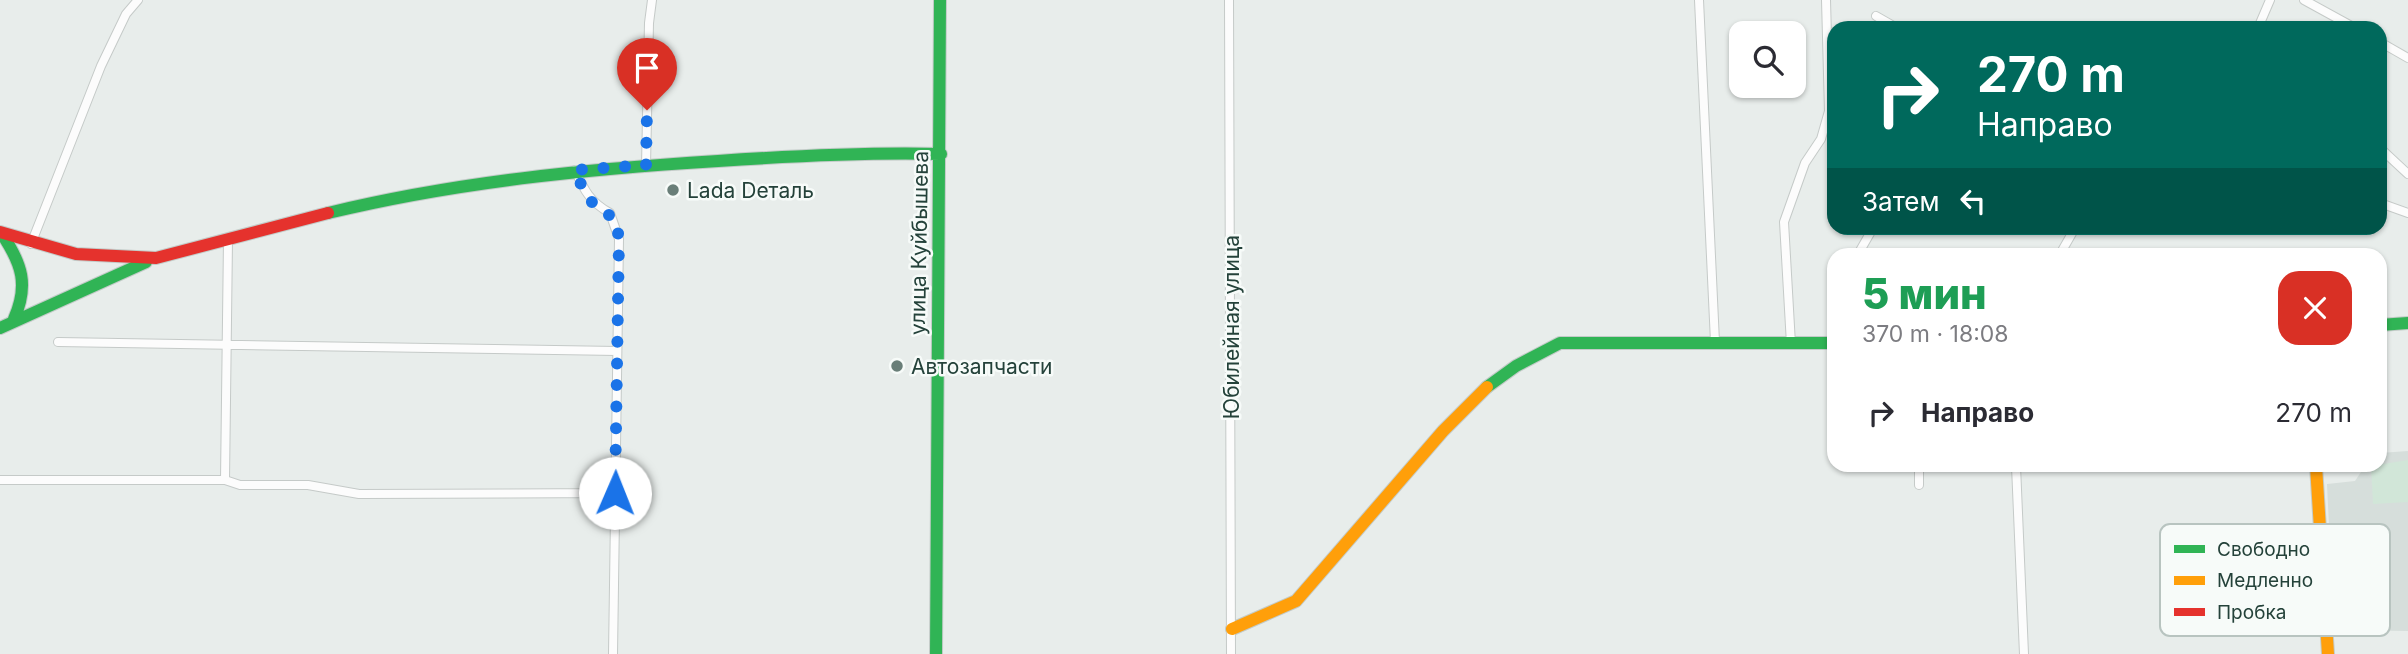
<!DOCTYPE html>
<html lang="ru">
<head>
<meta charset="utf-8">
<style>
  body { margin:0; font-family:Inter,sans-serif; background:#f2f2f3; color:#2b2b33; height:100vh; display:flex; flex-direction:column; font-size:26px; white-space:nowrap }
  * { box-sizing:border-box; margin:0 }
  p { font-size:23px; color:#7c7c81 }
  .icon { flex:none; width:38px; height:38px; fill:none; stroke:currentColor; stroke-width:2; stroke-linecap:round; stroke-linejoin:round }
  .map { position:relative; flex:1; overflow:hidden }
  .sheet { position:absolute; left:1827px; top:248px; width:560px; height:224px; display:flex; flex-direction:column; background:#fff; border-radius:21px; box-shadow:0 2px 5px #0004 }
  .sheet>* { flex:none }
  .top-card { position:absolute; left:1827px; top:21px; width:560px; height:214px; border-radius:21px; box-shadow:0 2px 5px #0004; background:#00695c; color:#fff; overflow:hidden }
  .fabs { position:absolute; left:1729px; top:21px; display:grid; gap:14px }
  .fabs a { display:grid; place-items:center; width:77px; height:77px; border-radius:14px; background:#fff; box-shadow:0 2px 5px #0004; font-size:35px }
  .pin { position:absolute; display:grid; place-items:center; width:60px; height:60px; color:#fff; margin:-72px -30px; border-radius:50% 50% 50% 0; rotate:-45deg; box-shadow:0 0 7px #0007 }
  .pin .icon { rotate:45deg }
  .me { position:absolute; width:77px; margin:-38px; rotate:1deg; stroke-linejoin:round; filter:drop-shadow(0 0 5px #0008) }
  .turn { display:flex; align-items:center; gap:24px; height:147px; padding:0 35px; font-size:32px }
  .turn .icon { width:91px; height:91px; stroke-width:2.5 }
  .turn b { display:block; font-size:49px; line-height:60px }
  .then { display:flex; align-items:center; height:66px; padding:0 35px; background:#0003; gap:14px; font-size:26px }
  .round { display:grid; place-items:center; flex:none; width:74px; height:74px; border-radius:21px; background:#f2f2f3 }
  .headline { display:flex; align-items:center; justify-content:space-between; height:119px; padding:0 35px }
  h1 { font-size:42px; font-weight:800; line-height:52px; color:#1e9e55 }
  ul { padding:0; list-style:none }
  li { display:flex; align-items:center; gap:21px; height:91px; padding:0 35px }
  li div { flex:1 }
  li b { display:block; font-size:26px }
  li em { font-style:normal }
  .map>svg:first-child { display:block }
  .built { fill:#d6dedb }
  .green { fill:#d1e6d8 }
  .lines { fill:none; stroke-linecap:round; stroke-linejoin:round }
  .street-casing { stroke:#c5cac8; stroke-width:10 }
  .fast-casing { stroke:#c3cbc8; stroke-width:14 }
  .slow-casing { stroke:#c3cbc8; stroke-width:14 }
  .jam-casing { stroke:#c3cbc8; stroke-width:14 }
  .street { stroke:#fcfcfc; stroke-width:8 }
  .fast { stroke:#30b455; stroke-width:12 }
  .slow { stroke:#ff9f0a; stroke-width:12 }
  .jam { stroke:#e5322d; stroke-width:12 }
  .route { stroke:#1a73e8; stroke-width:12; stroke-dasharray:0 21.6 }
  .poi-dot { fill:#697e78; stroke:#f7fbf9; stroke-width:2.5 }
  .labels { text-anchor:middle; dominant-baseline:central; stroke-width:5; stroke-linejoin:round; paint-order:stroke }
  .poi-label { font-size:21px; fill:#24423a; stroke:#f7fbf9; text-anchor:start }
  .street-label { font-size:21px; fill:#24423a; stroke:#f7fbf9 }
  .key { fill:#f7fbf9; stroke:#b8c4c0; stroke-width:2 }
  .key-label { font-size:19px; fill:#24423a }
</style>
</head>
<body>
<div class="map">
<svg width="2408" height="654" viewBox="0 0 2408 654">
  <rect width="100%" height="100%" fill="#e8edeb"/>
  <path class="built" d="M2408 451V631L2334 630 2327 484 2355 481 2365 466H2380V453Z"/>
  <path class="green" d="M2408 460V502L2373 504 2371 466Z"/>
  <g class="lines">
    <g class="street-casing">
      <path id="street" d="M1229 0 1231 654
        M1699 0 1715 342
        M2304 0 2355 28
        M1876 16 1897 28
        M2258 28 2270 0
        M2380 42 2408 58
        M2380 148 2408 174
        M646 165 649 23 652 0
        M575 170C584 190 590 202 610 213L619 239 613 654
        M2380 203 2408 213
        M228 240 225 480 240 485H308L359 494 615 493
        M31 244 101 66 126 14 138 0
        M1857 256 1873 228
        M2059 256 2075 228
        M58 342 617 351
        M1791 344 1784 222 1805 163 1821 139 1829 111 1826 0
        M2016 466 2024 654
        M0 480H225
        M1919 485V466"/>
    </g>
    <g class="fast-casing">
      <path id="fast" d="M328 213C456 182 586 169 718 161 792 156 866 152 941 154
        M2 234C22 264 29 285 14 319
        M2380 325 2408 323
        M0 328 146 262
        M1487 387 1516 366 1560 343H1834
        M936 654 940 0"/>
    </g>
    <g class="slow-casing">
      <path id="slow" d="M2316 466 2328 654
        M1232 629 1296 601 1443 431 1487 387"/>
    </g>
    <g class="jam-casing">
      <path id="jam" d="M0 232 76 254 156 258 328 213"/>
    </g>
    <use href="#street" class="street"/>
    <use href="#fast" class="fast"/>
    <use href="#slow" class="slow"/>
    <use href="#jam" class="jam"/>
  </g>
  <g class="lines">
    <path class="route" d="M615 493 619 239C615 213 612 219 595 205 585 196 580 182 575 170L646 165 647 110"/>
  </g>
  <g class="poi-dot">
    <circle cx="673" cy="190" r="7"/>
    <circle cx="897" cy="366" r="7"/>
  </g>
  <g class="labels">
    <g class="poi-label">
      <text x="687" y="190">Lada Dеталь</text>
      <text x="911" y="366">Автозапчасти</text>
    </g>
    <g class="street-label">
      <text transform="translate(919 243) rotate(-89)">улица Куйбышева</text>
      <text transform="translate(1231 327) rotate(-90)">Юбилейная улица</text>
    </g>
  </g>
  <rect x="2160" y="524" width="230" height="112" rx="10" class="key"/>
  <rect x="2174" y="545" width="31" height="8" fill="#30b455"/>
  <rect x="2174" y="576" width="31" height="9" fill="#ff9f0a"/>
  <rect x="2174" y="608" width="31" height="8" fill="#e5322d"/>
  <g class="key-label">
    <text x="2217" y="556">Свободно</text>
    <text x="2217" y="587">Медленно</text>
    <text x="2217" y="619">Пробка</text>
  </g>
</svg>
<div class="fabs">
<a><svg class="icon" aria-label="search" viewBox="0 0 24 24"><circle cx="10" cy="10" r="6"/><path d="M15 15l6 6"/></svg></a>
</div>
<div class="pin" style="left:647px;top:110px;background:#d93025"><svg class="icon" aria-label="arrive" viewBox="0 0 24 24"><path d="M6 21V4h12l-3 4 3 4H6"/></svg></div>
<svg class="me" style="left:615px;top:493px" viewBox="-20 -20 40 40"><circle r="19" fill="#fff"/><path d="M0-13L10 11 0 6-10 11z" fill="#1a73e8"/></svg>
<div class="top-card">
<div class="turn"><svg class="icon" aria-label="right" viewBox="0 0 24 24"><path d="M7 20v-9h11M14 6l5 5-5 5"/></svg><div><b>270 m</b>Направо</div></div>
<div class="then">Затем<svg class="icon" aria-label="left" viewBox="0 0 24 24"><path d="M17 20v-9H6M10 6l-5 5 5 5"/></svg></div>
</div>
<section class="sheet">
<div class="headline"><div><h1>5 мин</h1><p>370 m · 18:08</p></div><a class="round" style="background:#d93025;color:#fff"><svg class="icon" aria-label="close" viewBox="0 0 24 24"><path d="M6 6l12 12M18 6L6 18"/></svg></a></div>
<ul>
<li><svg class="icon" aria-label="right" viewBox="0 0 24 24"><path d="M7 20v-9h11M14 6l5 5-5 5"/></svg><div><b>Направо</b></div><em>270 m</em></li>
</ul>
</section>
</div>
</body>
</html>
